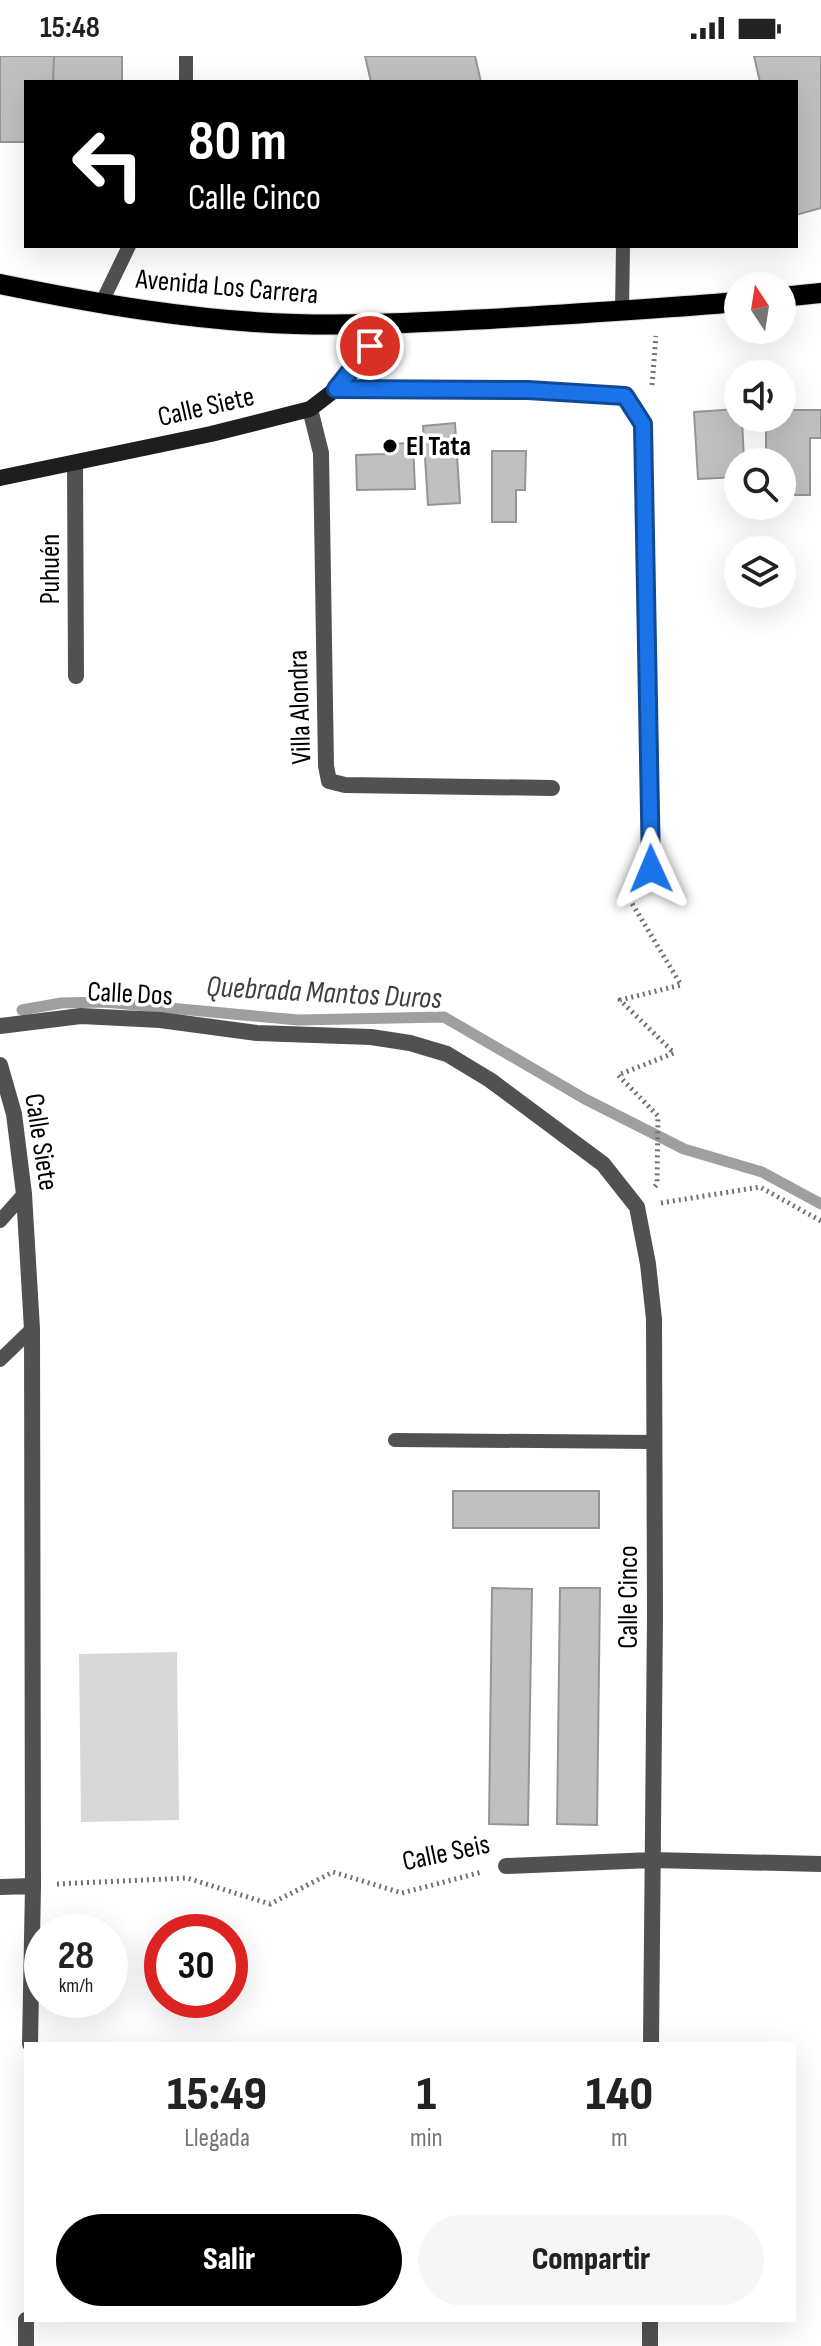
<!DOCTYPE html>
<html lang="es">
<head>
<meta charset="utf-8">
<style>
  body { margin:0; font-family:"Sofia Sans Condensed",sans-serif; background:#f6f6f6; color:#222; height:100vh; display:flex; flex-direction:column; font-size:30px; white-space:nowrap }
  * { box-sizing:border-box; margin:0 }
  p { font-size:26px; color:#767676 }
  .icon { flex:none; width:44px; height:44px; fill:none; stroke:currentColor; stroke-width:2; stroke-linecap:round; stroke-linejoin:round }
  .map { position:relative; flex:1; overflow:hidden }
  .sheet { position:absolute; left:24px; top:1986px; width:772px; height:280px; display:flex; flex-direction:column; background:#fff; border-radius:0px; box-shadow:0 8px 32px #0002 }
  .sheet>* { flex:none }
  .banner { position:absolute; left:24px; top:24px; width:774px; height:168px; border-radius:0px; box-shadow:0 8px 32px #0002; background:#000; color:#fff; overflow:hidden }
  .needle { width:52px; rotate:348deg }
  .tools { position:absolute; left:724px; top:216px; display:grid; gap:16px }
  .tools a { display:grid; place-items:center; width:72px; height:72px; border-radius:50%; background:#fff; box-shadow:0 8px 32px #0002; font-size:40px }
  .speed { position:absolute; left:24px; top:1858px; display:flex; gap:16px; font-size:40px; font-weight:700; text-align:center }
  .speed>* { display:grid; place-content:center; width:104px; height:104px; border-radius:50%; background:#fff; box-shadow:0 8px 32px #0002; line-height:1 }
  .speed small { font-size:20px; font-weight:400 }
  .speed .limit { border:12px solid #d22; background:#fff; color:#111 }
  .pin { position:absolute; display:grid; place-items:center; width:68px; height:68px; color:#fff; margin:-34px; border:4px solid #fff; border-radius:50%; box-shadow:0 2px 8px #0007 }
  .me { position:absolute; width:88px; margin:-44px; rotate:359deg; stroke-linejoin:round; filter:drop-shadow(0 0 6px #0008) }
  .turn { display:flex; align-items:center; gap:28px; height:168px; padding:0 32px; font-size:36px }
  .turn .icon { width:104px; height:104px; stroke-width:2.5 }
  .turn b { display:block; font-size:56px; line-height:68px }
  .eta { display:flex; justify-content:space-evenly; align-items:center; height:136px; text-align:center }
  .eta b { font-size:48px; font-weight:800; line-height:56px }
  .action { display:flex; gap:16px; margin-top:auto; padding:16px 32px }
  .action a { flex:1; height:92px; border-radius:48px; background:#000; color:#fff; font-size:32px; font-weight:800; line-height:92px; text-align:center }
  .action a+a { background:#f6f6f6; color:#222 }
  .status { display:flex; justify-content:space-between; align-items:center; height:56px; padding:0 40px; background:#fff; direction:ltr }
  .status svg { height:22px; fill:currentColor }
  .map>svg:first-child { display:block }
  .green { fill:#d8d8d8 }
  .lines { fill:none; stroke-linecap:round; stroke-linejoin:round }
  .stream { stroke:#9f9f9f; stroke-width:11 }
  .building { fill:#c0c0c0; stroke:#959595; stroke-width:2 }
  .primary-casing { stroke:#dbdbdb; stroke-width:22 }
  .path { stroke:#737373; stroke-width:5; stroke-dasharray:2 4; stroke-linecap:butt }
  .lane { stroke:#515151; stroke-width:14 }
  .street { stroke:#515151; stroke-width:16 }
  .secondary { stroke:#1e1e1e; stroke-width:16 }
  .primary { stroke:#000; stroke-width:20 }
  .route-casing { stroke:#114b97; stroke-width:20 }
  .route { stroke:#1a73e8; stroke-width:14 }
  .poi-dot { fill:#000; stroke:#fff; stroke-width:3 }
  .labels { text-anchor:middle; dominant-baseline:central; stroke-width:7; stroke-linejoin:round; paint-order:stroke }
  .street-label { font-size:28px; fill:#000; stroke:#fff }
  .poi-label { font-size:28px; font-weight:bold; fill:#000; stroke:#fff; text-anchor:start }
  .water-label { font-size:30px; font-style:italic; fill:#404040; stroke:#fff }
</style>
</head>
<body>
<div class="status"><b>15:48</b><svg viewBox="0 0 49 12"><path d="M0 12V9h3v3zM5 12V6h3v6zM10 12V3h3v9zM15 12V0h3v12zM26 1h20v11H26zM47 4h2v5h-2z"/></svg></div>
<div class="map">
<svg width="821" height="2290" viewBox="0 0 821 2290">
  <rect width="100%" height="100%" fill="#fff"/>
  <path class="green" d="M177 1596 179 1764 81 1766 79 1598Z"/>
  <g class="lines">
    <path class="stream" d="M22 954 61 947 104 946 298 964 444 961 585 1043 684 1093 762 1116 821 1148"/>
  </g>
  <path class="building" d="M0 0H54L53 26H26V86H0Z
    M54 0H122V26L53 25Z
    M365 0H475L481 26H371Z
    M754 0H821V152L796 159V26H760Z
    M738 353V362H742L744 406H738V421L698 423 694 356Z
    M782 354H821V382H810V439H786V405L766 406V362H782Z
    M455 367 460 447 428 449 423 370Z
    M413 387 415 433 357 434 356 399 385 398 384 388Z
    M492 395H526L525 434H516V466H492Z
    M453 1435H599V1472H453Z
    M492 1532 532 1533 528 1769 489 1768Z
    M560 1532H600L597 1769 557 1768Z"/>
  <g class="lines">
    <g class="primary-casing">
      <path id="primary" d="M0 228C97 248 196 265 295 268 360 270 425 266 489 263 572 258 655 253 738 246
        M782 241 821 237"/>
    </g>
    <path class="path" d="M652 329 656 280
      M638 833 630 844 681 929 620 944 674 997 618 1019 658 1060 657 1128 653 1133
      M661 1147 760 1131 821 1165
      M57 1828 187 1822 270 1848 333 1816 402 1837 482 1816"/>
    <path class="lane" d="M186 0V26
      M101 248 129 190
      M622 255 623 190
      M0 1165 24 1138
      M0 1304 32 1273
      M395 1384 654 1386"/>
    <path class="street" d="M336 333 528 334 625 340 643 368 651 813
      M310 353 321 397 326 710 329 725 345 729 552 732
      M75 407 76 620
      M0 970 81 960 160 964 257 977 371 981 410 987 447 998 490 1024 603 1108 637 1151 648 1208 654 1263 655 1560 651 1988
      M0 1009 14 1058 24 1138 32 1273 33 1830 30 1988
      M506 1810 652 1804 821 1808
      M0 1831 33 1830
      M26 2290V2264
      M650 2290V2264"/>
    <path class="secondary" d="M0 422 211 378 310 353 336 333 387 268"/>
    <use href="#primary" class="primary"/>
  </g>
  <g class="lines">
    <g class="route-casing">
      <path id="route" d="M370 290 336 333 528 334 625 340 643 368 651 813"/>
    </g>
    <use href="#route" class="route"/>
  </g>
  <circle class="poi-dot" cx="390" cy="390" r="8"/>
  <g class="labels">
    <g class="street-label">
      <text transform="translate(227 231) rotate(5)">Avenida Los Carrera</text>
      <text transform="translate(206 351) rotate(-13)">Calle Siete</text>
      <text transform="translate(50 513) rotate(-90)">Puhuén</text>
      <text transform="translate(300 651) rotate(-92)">Villa Alondra</text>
      <text transform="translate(130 938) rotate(3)">Calle Dos</text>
      <text transform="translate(41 1086) rotate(81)">Calle Siete</text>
      <text transform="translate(628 1541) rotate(-90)">Calle Cinco</text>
      <text transform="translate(446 1797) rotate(-12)">Calle Seis</text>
    </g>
    <g class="poi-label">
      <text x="406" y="390">El Tata</text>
    </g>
    <g class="water-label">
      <text transform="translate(324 937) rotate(3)">Quebrada Mantos Duros</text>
    </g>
  </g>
</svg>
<div class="tools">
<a><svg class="needle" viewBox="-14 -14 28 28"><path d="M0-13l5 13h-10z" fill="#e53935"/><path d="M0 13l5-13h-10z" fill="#767676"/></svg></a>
<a><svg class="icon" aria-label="sound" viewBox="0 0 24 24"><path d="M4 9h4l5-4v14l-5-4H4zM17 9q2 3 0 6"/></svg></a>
<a><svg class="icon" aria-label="search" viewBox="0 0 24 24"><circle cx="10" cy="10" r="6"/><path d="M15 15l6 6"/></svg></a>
<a><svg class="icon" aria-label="layers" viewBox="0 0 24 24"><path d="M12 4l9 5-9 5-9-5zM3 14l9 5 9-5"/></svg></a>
</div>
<div class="speed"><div>28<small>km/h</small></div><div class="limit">30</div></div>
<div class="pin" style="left:370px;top:290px;background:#d93025"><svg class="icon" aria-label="arrive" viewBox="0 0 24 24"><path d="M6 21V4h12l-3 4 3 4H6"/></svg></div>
<svg class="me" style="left:651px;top:813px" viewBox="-20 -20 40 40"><path d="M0-17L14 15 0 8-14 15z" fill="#1a73e8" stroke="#fff" stroke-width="4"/></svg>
<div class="banner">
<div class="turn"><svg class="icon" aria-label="left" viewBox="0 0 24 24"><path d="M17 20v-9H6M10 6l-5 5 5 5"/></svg><div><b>80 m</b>Calle Cinco</div></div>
</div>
<section class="sheet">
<div class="eta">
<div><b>15:49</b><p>Llegada</p></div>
<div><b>1</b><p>min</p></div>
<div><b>140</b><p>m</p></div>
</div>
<div class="action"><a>Salir</a><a>Compartir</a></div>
</section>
</div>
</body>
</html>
